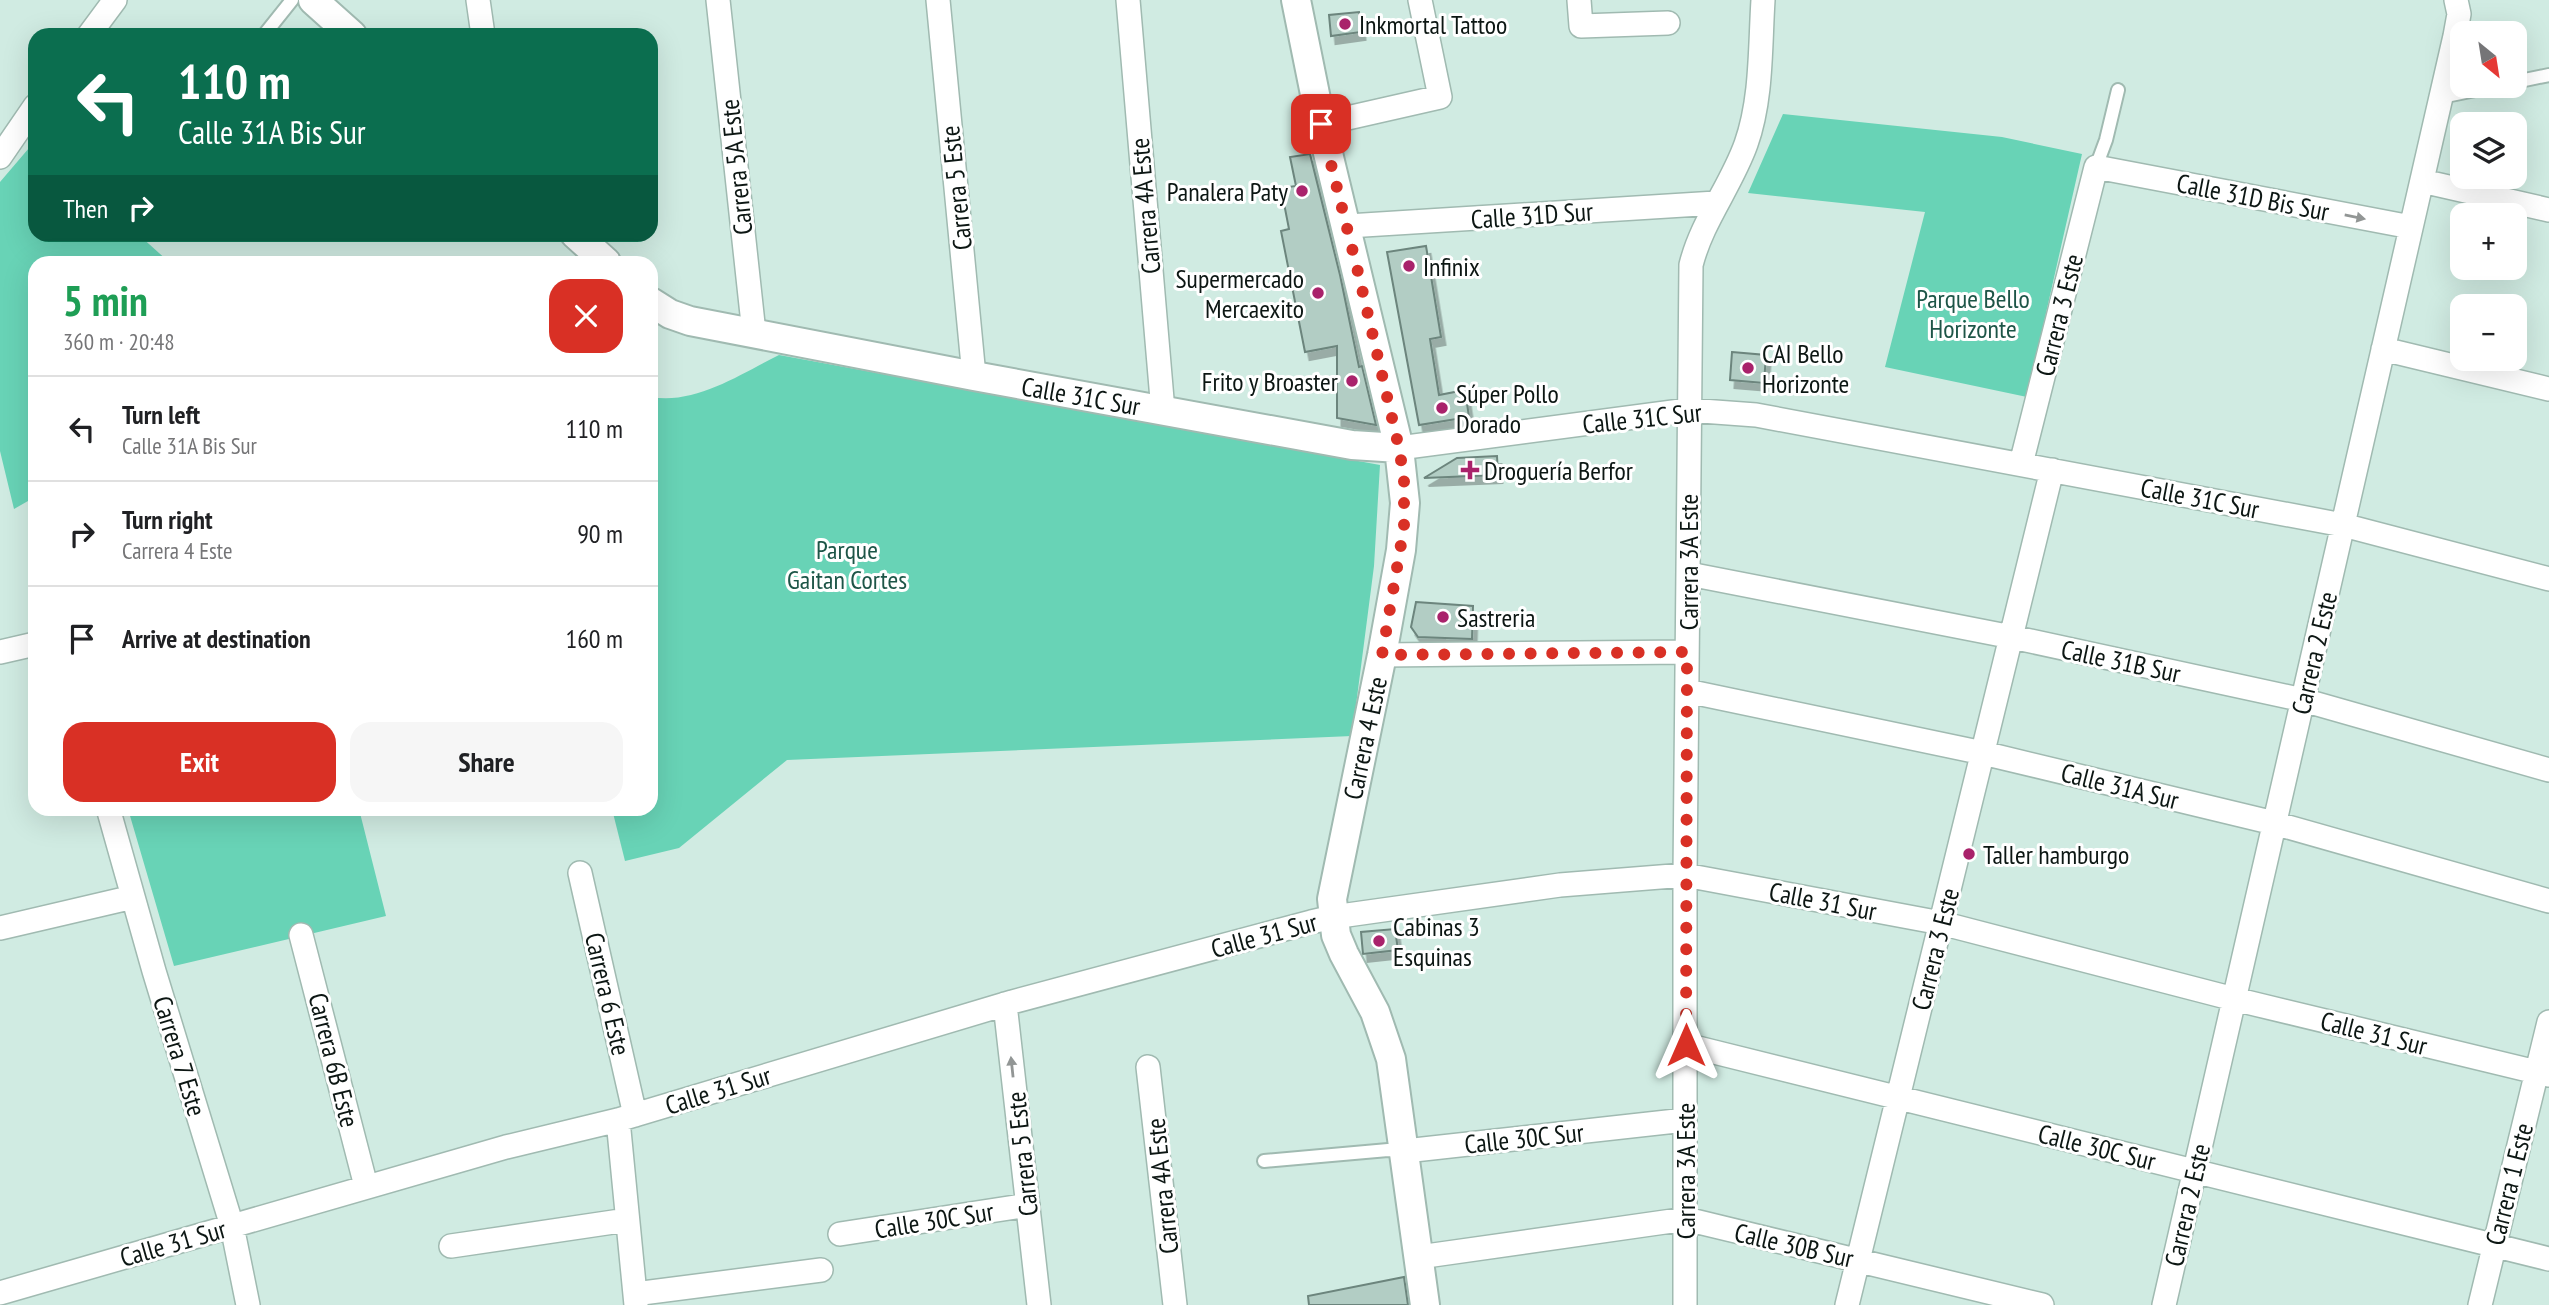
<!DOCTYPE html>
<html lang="en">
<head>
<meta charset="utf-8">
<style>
  body { margin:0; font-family:"PT Sans Narrow",sans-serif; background:#f6f6f6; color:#202124; height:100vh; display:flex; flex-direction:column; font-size:26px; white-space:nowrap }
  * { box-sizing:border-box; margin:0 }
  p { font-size:23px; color:#757577 }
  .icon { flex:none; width:38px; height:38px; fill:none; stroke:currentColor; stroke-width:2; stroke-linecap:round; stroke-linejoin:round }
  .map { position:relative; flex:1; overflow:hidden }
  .details { position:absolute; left:28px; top:256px; width:630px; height:560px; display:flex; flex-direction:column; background:#fff; border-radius:21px; box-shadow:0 7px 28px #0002 }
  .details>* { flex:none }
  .banner { position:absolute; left:28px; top:28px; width:630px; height:214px; border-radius:21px; box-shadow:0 7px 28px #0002; background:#0b6e4f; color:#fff; overflow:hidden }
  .needle { width:46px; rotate:150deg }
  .controls { position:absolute; left:2450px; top:21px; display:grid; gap:14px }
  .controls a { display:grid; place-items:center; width:77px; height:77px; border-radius:14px; background:#fff; box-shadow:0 7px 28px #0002; font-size:35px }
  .pin { position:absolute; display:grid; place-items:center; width:60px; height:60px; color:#fff; margin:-30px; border-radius:14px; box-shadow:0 4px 10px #0006 }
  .me { position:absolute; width:77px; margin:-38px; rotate:0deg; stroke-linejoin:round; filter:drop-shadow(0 0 5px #0008) }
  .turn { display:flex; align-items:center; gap:24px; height:147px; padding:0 35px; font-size:32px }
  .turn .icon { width:91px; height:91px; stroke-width:2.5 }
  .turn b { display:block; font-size:49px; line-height:60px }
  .then { display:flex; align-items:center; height:66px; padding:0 35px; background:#0003; gap:14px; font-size:26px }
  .round { display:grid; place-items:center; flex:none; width:74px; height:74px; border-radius:21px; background:#f6f6f6 }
  .summary { display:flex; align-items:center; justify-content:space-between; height:119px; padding:0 35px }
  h1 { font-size:42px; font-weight:700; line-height:52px; color:#1e9e55 }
  .cta { display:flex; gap:14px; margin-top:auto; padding:14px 35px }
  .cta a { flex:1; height:80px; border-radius:21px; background:#d93025; color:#fff; font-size:28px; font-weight:700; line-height:80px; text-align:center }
  .cta a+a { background:#f6f6f6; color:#202124 }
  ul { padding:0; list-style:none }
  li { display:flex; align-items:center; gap:21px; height:105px; padding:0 35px; border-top:2px solid #e0e0e0 }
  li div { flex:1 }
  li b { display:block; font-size:26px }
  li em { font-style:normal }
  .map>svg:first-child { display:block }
  .green { fill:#68d3b6 }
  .building { fill:#b2cdc4; stroke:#6c857d; stroke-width:2; filter:url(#shadow) }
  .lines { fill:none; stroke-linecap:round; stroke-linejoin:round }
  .service-casing { stroke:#a0bab1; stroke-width:16 }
  .minor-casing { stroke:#a0bab1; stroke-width:26 }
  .tertiary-casing { stroke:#a0bab1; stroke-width:32 }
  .service { stroke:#fff; stroke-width:12 }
  .minor { stroke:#fff; stroke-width:23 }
  .tertiary { stroke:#fff; stroke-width:28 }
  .oneway { fill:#929695 }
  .route { stroke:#d93025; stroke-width:12; stroke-dasharray:0 21.6 }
  .poi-dot { fill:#a9226b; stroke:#fff; stroke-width:2.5 }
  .labels { text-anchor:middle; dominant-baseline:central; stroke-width:6; stroke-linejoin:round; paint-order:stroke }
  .poi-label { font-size:26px; fill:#0c1613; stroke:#fff; text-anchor:start }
  .street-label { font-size:26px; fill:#0c1613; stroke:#fff }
  .park-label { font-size:26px; fill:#1d5547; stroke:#fff }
</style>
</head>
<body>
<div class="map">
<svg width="2549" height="1305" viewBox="0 0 2549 1305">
  <defs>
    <filter id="shadow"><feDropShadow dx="4.5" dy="8" stdDeviation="0" flood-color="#0004"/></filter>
  </defs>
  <rect width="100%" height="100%" fill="#d0ebe2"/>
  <path class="green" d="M1783 114 2002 137 2082 154 2027 397 1885 367 1925 212 1748 193Z
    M35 141V234L139 235 169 262H35V497L14 509 0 451V182Z
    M779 355 1380 465 1374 566 1352 736 787 760 679 848 625 861 612 809 651 808V397C695 405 741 374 779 355Z
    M128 809H359L386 916 174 966Z"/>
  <path class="building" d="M1359 12 1361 32 1331 36 1329 15Z
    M1310 154 1340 275 1359 367 1362 366 1376 425 1337 418V346L1305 352 1281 231 1289 229 1281 188 1296 186 1290 157Z
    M1426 246 1441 337 1430 339 1439 395 1465 390 1469 417 1419 425 1387 252Z
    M1732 352 1766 355 1764 383 1730 380Z
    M1497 456 1498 475 1424 478 1457 458Z
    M1416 602 1473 606 1472 639 1418 637 1411 627Z
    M1395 929 1398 950 1363 954 1361 932Z
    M1404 1277 1408 1305H1309L1308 1296Z"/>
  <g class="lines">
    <g class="service-casing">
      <path id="service" d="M264 35 292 0
        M2515 82 2549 75
        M2441 97 2495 86
        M2096 167 2106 140 2118 90
        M1264 1161 1388 1150 1405 1151"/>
    </g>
    <g class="minor-casing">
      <path id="minor" d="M478 0 483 35
        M718 0 754 333
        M938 0 974 376
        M1128 0 1163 411
        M1579 0 1581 26 1668 23
        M89 35 115 0
        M1321 124 1440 97 1420 0
        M0 157 35 106
        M2422 181 2549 210
        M1348 226 1716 203
        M2383 349 2549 389
        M1399 448 1688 410 1756 415 2343 525 2549 579
        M2021 464 2096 167 2411 227
        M1689 574 2012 637 2303 700 2549 770
        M0 652 35 644
        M1382 655 1687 652
        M1687 691 1983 753 2274 823 2549 901
        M108 808 154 971 232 1226 248 1305
        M580 873 635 1115
        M0 928 133 897
        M301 935 366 1186
        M1005 1004 1039 1305
        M1686 1045 2549 1259
        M1148 1067 1175 1305
        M618 1120 636 1305
        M1405 1151 1685 1120
        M840 1234 1028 1205
        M451 1246 627 1220
        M1419 1257 1686 1219 2042 1305
        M0 1293 506 1147 618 1120 1012 1002 1311 922 1333 917 1560 885 1685 875 1941 923 2234 999 2549 1075
        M635 1294 821 1270
        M1685 1305V875L1691 265C1702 221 1731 186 1746 144 1762 99 1760 47 1763 0
        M1847 1305 2052 470
        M2164 1305 2455 36 2459 14 2456 0
        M2480 1305 2549 1022"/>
    </g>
    <g class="tertiary-casing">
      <path id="tertiary" d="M313 0 352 35
        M1296 0 1321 124 1399 448 1405 503 1401 550 1382 655 1332 899 1336 935 1344 954 1375 1012 1391 1059 1425 1305
        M575 234 606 262
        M651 302 670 314 690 321 974 376 1352 445 1399 448"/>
    </g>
    <use href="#service" class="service"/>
    <use href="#minor" class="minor"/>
    <use href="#tertiary" class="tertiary"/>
  </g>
  <defs><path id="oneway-solid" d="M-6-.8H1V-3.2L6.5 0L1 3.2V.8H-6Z" transform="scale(1.75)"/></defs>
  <g class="oneway">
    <use href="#oneway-solid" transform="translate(2355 217) rotate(11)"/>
    <use href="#oneway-solid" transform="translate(1012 1067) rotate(-96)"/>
  </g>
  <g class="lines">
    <path class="route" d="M1321 124 1359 276 1399 448 1404 478V527L1382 655 1687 652 1686 1045"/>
  </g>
  <g class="poi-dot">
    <circle cx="1345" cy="24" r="7"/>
    <circle cx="1302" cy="191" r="7"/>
    <circle cx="1409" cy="266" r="7"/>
    <circle cx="1318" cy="293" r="7"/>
    <circle cx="1748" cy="368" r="7"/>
    <circle cx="1352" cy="381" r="7"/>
    <circle cx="1442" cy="408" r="7"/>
    <path d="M1466.5 459.5h7v7h7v7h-7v7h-7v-7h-7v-7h7z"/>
    <circle cx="1443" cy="617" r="7"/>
    <circle cx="1969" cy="854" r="7"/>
    <circle cx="1379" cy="941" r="7"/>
  </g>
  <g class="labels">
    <g class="poi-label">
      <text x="1359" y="24">Inkmortal Tattoo</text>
      <text x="1288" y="191" text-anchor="end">Panalera Paty</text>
      <text x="1423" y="266">Infinix</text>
      <text x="1304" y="278" text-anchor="end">Supermercado<tspan x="1304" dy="30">Mercaexito</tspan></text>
      <text x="1762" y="353">CAI Bello<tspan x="1762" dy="30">Horizonte</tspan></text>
      <text x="1338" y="381" text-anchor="end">Frito y Broaster</text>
      <text x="1456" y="393">Súper Pollo<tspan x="1456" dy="30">Dorado</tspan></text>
      <text x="1484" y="470">Droguería Berfor</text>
      <text x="1457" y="617">Sastreria</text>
      <text x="1983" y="854">Taller hamburgo</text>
      <text x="1393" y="926">Cabinas 3<tspan x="1393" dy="30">Esquinas</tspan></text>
    </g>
    <g class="street-label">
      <text transform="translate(736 167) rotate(-96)">Carrera 5A Este</text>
      <text transform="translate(956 188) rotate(-96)">Carrera 5 Este</text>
      <text transform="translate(2253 197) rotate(11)">Calle 31D Bis Sur</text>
      <text transform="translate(1145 206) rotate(-95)">Carrera 4A Este</text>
      <text transform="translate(1532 215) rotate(-4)">Calle 31D Sur</text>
      <text transform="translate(2059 315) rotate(-76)">Carrera 3 Este</text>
      <text transform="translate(1081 396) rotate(10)">Calle 31C Sur</text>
      <text transform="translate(1642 418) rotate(-6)">Calle 31C Sur</text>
      <text transform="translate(2200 498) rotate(11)">Calle 31C Sur</text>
      <text transform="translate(1688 562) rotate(-90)">Carrera 3A Este</text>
      <text transform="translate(2314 653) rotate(-77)">Carrera 2 Este</text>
      <text transform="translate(2121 661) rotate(12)">Calle 31B Sur</text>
      <text transform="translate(1365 738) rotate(-78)">Carrera 4 Este</text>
      <text transform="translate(2120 786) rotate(14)">Calle 31A Sur</text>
      <text transform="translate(1823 901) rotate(11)">Calle 31 Sur</text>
      <text transform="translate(1264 935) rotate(-15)">Calle 31 Sur</text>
      <text transform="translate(1935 949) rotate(-76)">Carrera 3 Este</text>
      <text transform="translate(608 994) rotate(77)">Carrera 6 Este</text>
      <text transform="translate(2374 1033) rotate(14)">Calle 31 Sur</text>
      <text transform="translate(180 1056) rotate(73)">Carrera 7 Este</text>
      <text transform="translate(334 1060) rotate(76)">Carrera 6B Este</text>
      <text transform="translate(718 1090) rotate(-17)">Calle 31 Sur</text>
      <text transform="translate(1524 1138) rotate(-6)">Calle 30C Sur</text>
      <text transform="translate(2097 1147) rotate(14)">Calle 30C Sur</text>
      <text transform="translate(1022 1154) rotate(-96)">Carrera 5 Este</text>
      <text transform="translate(1685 1171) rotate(-90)">Carrera 3A Este</text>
      <text transform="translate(2509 1184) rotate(-76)">Carrera 1 Este</text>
      <text transform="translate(1162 1186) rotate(-96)">Carrera 4A Este</text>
      <text transform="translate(2187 1205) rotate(-77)">Carrera 2 Este</text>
      <text transform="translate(934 1220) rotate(-9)">Calle 30C Sur</text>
      <text transform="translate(173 1243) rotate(-16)">Calle 31 Sur</text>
      <text transform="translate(1794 1245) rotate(13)">Calle 30B Sur</text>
    </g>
    <g class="park-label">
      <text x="1973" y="298">Parque Bello<tspan x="1973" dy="30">Horizonte</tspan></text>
      <text x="847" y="549">Parque<tspan x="847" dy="30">Gaitan Cortes</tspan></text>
    </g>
  </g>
</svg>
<div class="controls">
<a><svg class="needle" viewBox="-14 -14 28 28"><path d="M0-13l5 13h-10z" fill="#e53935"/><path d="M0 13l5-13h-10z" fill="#757577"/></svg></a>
<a><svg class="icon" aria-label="layers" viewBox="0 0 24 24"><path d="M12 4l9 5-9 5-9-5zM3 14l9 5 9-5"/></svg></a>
<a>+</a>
<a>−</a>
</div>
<div class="pin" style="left:1321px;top:124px;background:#d93025"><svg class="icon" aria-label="arrive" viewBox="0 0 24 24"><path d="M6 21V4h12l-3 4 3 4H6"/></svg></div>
<svg class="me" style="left:1686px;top:1045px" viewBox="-20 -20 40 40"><path d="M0-17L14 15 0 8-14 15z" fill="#d93025" stroke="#fff" stroke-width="4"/></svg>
<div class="banner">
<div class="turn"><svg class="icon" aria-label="left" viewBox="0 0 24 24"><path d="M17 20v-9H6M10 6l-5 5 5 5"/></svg><div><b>110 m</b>Calle 31A Bis Sur</div></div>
<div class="then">Then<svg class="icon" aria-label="right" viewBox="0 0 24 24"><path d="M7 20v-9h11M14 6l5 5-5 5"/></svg></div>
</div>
<section class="details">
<div class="summary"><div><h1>5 min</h1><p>360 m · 20:48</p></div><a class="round" style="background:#d93025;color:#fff"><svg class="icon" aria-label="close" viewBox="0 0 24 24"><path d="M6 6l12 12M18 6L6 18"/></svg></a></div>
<ul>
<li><svg class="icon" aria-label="left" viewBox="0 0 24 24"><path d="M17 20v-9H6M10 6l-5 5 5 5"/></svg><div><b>Turn left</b><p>Calle 31A Bis Sur</p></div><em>110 m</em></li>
<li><svg class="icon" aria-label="right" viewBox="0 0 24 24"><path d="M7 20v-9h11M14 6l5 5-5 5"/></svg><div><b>Turn right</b><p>Carrera 4 Este</p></div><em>90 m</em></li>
<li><svg class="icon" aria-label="arrive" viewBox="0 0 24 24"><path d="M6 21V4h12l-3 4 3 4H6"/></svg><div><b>Arrive at destination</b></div><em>160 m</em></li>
</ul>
<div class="cta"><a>Exit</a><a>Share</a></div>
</section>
</div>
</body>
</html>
